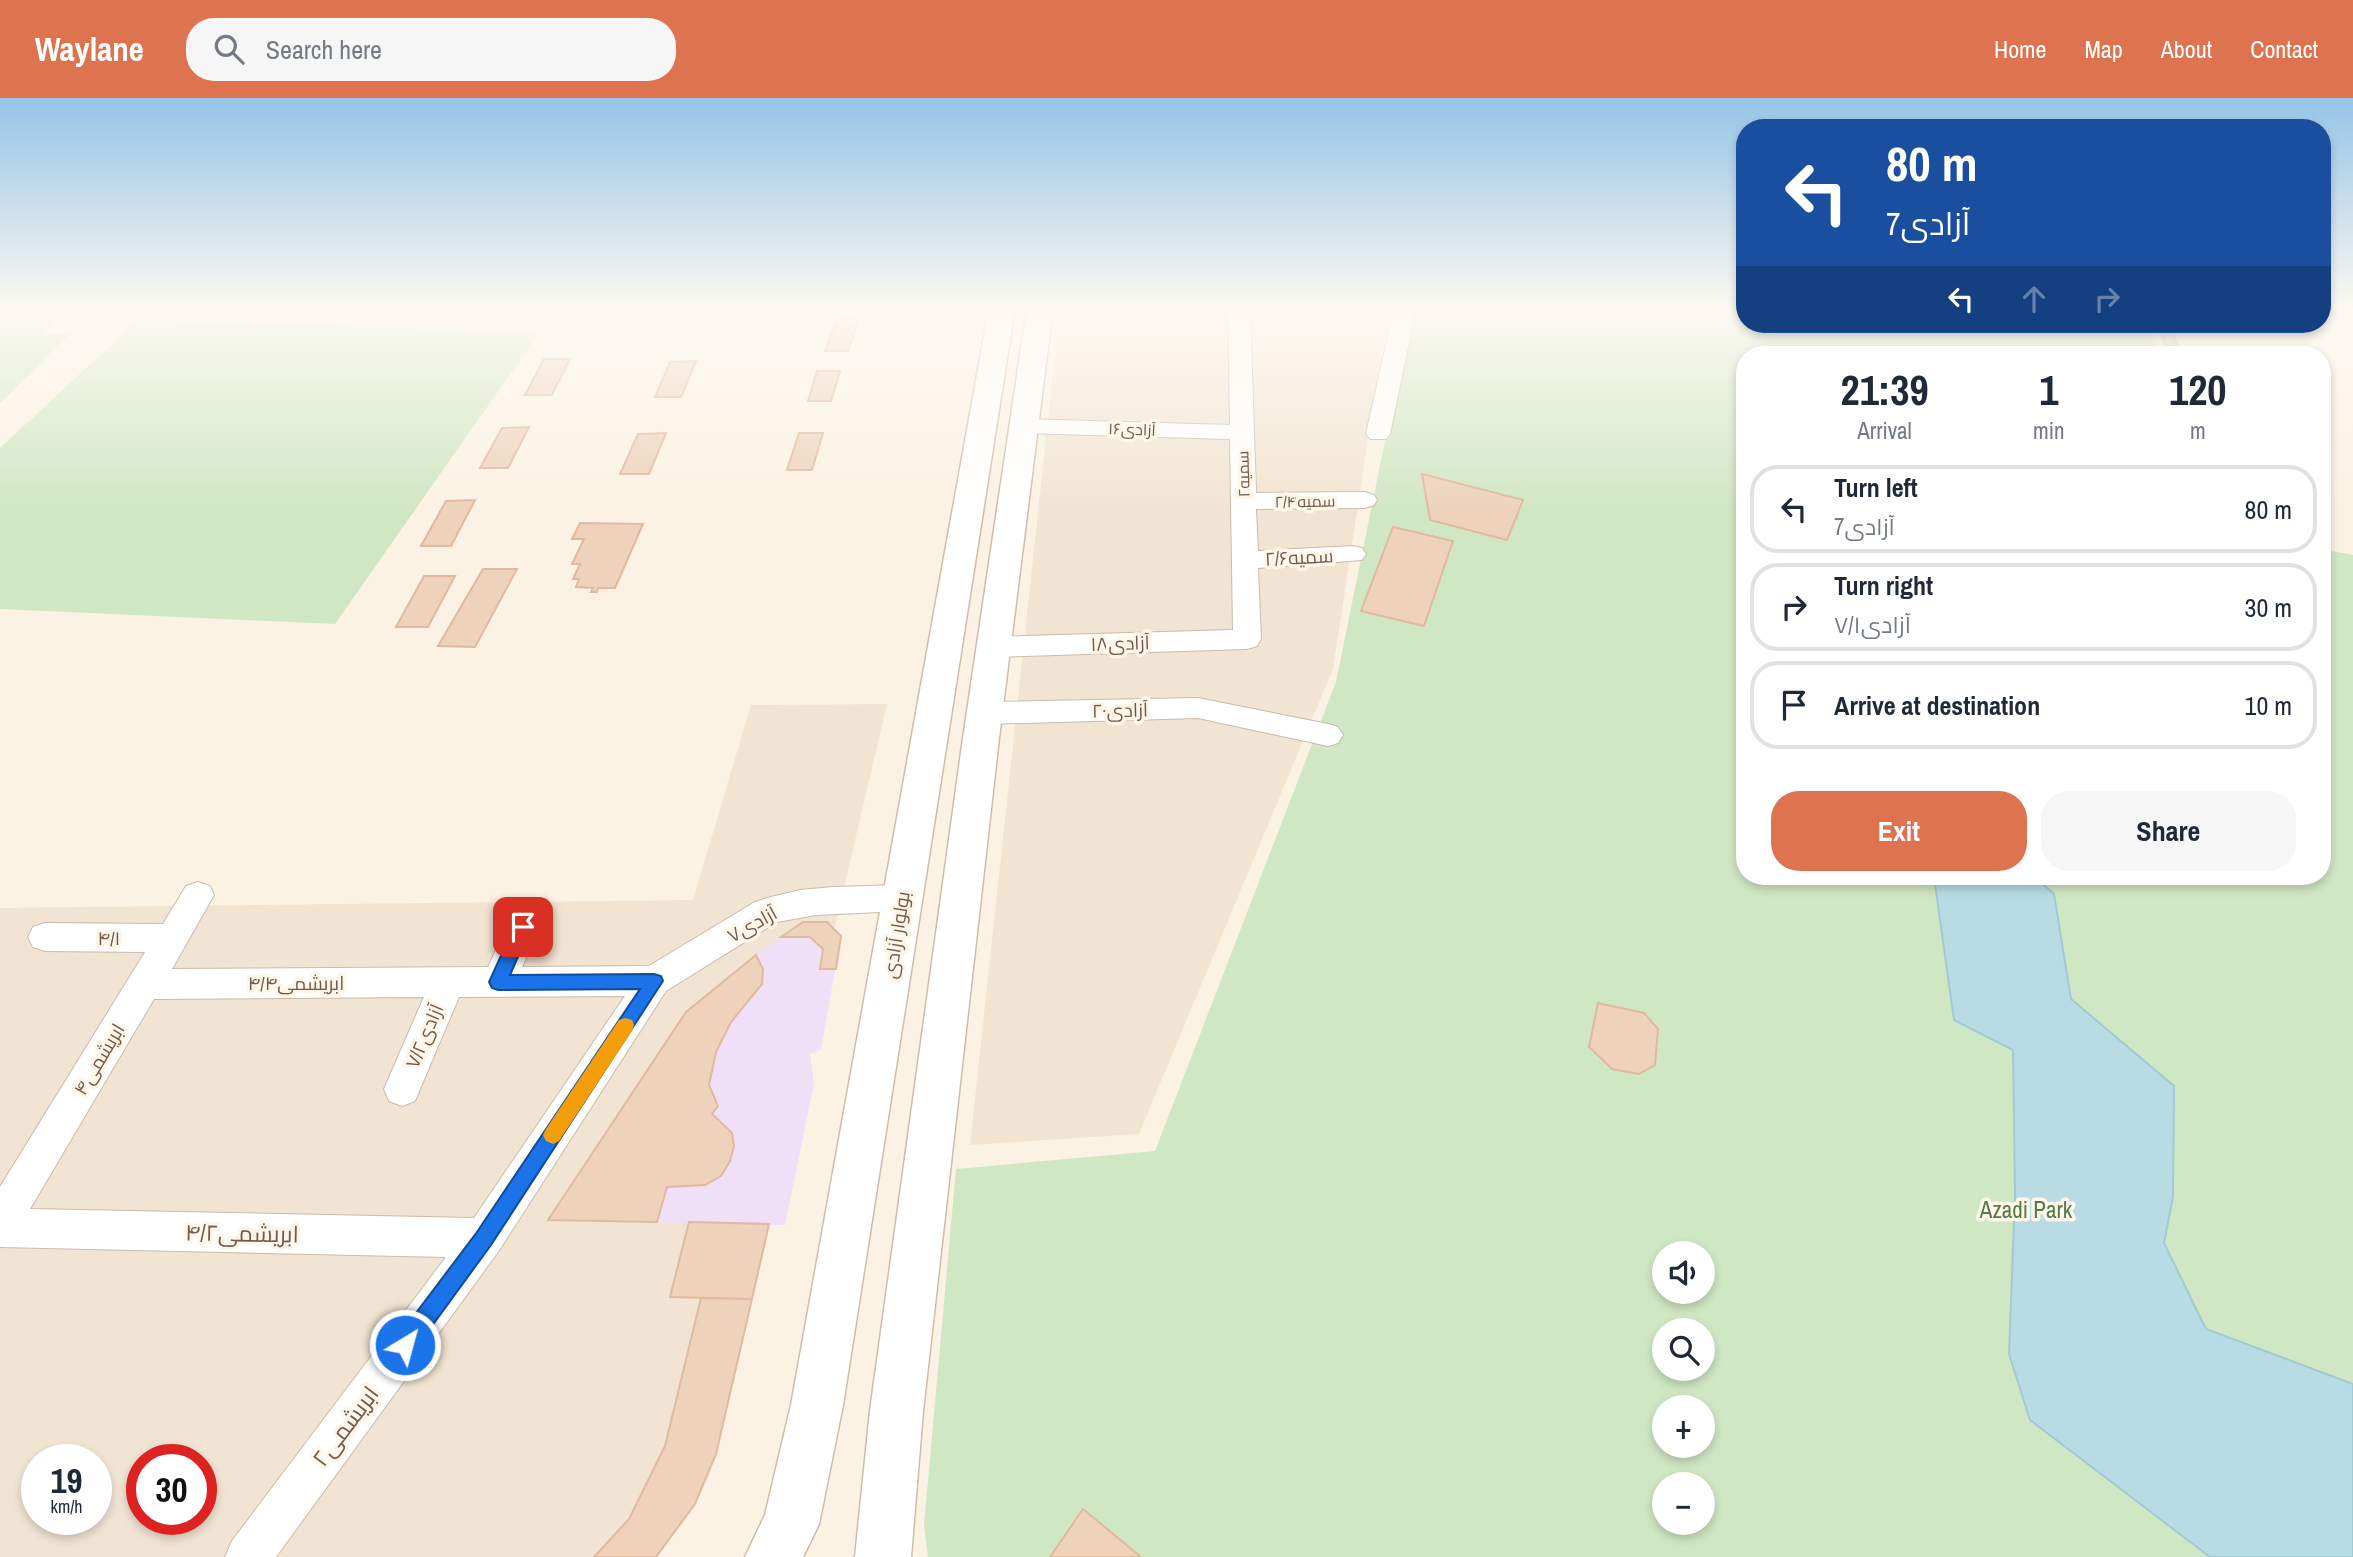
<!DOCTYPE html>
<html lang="en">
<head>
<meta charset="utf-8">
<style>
  body { margin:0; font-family:"Archivo Narrow",Cairo,sans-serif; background:#f6f6f7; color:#1f2937; height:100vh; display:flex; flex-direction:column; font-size:26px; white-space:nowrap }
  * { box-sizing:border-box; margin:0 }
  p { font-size:23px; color:#747a83 }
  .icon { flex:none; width:38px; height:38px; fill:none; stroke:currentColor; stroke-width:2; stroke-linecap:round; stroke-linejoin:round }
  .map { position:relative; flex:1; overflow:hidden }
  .panel { position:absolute; left:1736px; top:248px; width:595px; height:539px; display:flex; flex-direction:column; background:#fff; border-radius:28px; box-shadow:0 4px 10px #0003 }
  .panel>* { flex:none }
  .hud { position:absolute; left:1736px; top:21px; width:595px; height:214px; border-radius:28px; box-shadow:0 4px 10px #0003; background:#1a4fa0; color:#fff; overflow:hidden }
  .buttons { position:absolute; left:1652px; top:1143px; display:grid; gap:14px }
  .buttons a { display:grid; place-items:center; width:63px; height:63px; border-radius:50%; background:#fff; box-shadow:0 4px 10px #0003; font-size:35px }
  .speed { position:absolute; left:21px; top:1346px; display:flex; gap:14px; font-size:35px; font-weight:700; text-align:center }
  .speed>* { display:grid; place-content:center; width:91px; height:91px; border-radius:50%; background:#fff; box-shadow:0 4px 10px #0003; line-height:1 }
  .speed small { font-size:18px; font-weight:400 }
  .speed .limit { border:10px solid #d22; background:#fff; color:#111 }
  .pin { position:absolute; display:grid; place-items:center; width:60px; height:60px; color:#fff; margin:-30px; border-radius:14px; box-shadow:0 4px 10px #0006 }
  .me { position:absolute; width:77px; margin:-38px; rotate:37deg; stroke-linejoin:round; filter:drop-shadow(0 0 5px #0008) }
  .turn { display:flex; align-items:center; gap:24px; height:147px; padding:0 35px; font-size:32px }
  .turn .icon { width:91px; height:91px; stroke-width:2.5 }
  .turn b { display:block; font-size:49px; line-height:60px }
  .lanes { display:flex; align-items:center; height:66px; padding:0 35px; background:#0003; justify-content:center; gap:35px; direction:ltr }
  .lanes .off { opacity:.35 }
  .eta { display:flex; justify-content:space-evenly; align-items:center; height:119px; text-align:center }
  .eta b { font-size:42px; font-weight:800; line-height:49px }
  .action { display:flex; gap:14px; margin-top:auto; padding:14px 35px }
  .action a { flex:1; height:80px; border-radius:28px; background:#de734f; color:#fff; font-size:28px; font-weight:800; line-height:80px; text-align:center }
  .action a+a { background:#f6f6f7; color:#1f2937 }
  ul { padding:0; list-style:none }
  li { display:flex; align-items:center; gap:21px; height:88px; margin:0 14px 10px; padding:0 21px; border:4px solid #e0e1e3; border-radius:28px }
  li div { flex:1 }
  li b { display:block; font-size:26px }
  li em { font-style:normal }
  header { display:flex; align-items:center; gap:42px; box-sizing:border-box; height:98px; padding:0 35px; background:#de734f; color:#fff }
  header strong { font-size:33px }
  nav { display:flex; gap:38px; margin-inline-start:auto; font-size:24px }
  .search { width:490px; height:63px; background:#f6f6f7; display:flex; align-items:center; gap:18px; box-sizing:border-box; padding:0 24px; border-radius:28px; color:#747a83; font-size:26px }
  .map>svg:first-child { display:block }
  .residential { fill:#f2e4d2; fill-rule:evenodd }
  .education { fill:#efe0f7 }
  .green { fill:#d0e7c3; fill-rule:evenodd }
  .water { fill:#b9dbe3; stroke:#a0cad4; stroke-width:2 }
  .building { fill:#eed2bc; stroke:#e0b99e; stroke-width:2 }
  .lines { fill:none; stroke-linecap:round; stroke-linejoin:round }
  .street-casing { stroke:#cbbaaa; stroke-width:2 }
  .secondary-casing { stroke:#d0bcab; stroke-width:3 }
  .street { fill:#fff; fill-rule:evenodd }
  .secondary { fill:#fff; fill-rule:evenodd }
  .route { fill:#1a73e8; stroke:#114b97; stroke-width:2 }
  .slow { fill:#f59e0b }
  .labels { text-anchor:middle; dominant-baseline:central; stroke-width:7; stroke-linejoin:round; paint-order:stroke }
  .far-street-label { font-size:16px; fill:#71594b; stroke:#fef6e9 }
  .street-label { font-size:19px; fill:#71594b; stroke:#fef6e9 }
  .near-park-label { font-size:23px; fill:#547b46; stroke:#fef6e9 }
  .near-street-label { font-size:23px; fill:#71594b; stroke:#fef6e9 }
</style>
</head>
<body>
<header>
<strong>Waylane</strong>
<div class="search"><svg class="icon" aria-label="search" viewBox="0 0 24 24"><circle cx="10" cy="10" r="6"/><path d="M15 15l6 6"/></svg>Search here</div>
<nav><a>Home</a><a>Map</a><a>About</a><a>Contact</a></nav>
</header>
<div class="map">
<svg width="2353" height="1459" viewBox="0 0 2353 1459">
  <rect width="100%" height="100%" fill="#fbf2e3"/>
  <path class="residential" d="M1060 210H1388L1333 571 1139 1036 970 1047Z
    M887 606 707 1374 633 1459H0V810L693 802 751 607ZM37 1362H96V1421H37ZM142 1362H201V1421H142Z"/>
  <path class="education" d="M803 824H827L841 838 821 952 810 956 814 986 785 1127 548 1122 686 914 756 857Z"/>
  <path class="green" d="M1412 210H1745V226H2151L2160 257H1745V779H2322V451L2353 457V1459H928L924 1427 956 1071 1155 1053 1336 584ZM1664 1155H1703V1194H1664ZM1664 1232H1703V1270H1664ZM1664 1309H1703V1348H1664ZM1664 1386H1703V1424H1664Z
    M139 221 539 235 335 526 0 511V350Z
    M0 222H58L44 236H70L0 305Z"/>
  <path class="water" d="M1934 779H2035L2054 796 2071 901 2174 988 2173 1099 2164 1145 2206 1231 2353 1286V1459H2210L2030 1322 2009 1256 2015 1096 2013 952 1954 922Z"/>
  <path class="building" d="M399 210H434L431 214 397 213Z
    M837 221H859L848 253H825Z
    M2158 226H2170L2181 257H2168Z
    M544 261H570L552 297H525Z
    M696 263 681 299H655L670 264Z
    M817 273H840L831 303H808Z
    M529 329 508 370H480L502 330Z
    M666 335 649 376H620L638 336Z
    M799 335H823L812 372H787Z
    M1422 376 1523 402 1507 442 1430 422Z
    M475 402 451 448H421L446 403Z
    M580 425 643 426 615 490H598L597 494H591L593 490 576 489 579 481H573L580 466H572L584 441H572Z
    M1393 429 1453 443 1424 528 1361 513Z
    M483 471H517L475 549 438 548Z
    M424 478H455L428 529H396Z
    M803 824H827L841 838 836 871H820L823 851 810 839H781Z
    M756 857 763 871 762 886 731 924 716 954 709 987 718 1008 712 1016 732 1035 734 1048 730 1063 721 1078 705 1087 667 1089 657 1124 548 1122 686 914Z
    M1598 905 1644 915 1658 931 1655 967 1639 976 1612 971 1589 949Z
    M689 1124 769 1126 752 1201 670 1199Z
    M701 1200 752 1201 716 1356 695 1406 656 1459H594L629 1421 665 1348Z
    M1083 1411 1141 1459H1050Z"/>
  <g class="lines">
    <g class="street-casing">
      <path id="street" d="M1228 210H1250L1256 395 1365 394 1374 397 1377 402 1374 407 1365 410 1256 411 1258 453 1353 448 1362 450 1366 456 1362 462 1258 470 1261 541 1257 548 1247 551 993 559 983 556 979 549 983 542 993 539 1233 532 1230 341 1022 335 1014 333 1010 328 1014 323 1022 321 1230 327Z
        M1394 210H1416L1390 336 1386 341H1370L1366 336Z
        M1198 600 1328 626 1338 629 1343 637 1338 645 1328 648 1198 620 986 626 976 622 971 615 976 608 986 604Z
        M198 784 210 788 214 797 172 871 488 869 511 819 523 815 535 819 540 829 522 869 649 868 755 804 767 800 800 792 833 789 901 787 913 791 917 800 913 809 901 813 816 817 777 824 666 893 498 1154 276 1459H225L232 1443 446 1159 0 1149V1089L145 854 45 853 33 849 28 839 33 829 45 825 163 826 186 788ZM625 898 474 1120 30 1111 154 901 424 899 384 991 389 1003 402 1008 415 1003 459 899Z"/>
    </g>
    <g class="secondary-casing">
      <path id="secondary" d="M989 210H1015L843 1307 819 1426 803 1459H745L765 1417 791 1307Z
        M1027 210H1053L999 640 923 1313 911 1459H855L870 1313 963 640Z"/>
    </g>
    <use href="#street" class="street"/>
    <use href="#secondary" class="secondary"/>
  </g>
  <linearGradient id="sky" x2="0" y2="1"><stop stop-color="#95c4e6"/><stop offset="0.51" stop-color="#fdf9f2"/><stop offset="1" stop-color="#fdf9f2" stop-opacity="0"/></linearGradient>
  <rect width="2353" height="414" fill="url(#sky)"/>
  <path class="route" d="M523 822 529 824 531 829 510 877 654 876 661 878 663 883 491 1147 413 1254 405 1257 398 1254 395 1247 398 1239 477 1134 640 891 498 892 492 890 489 884 514 829 517 824Z"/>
  <path class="slow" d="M625 920 632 922 634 927 632 933 559 1043 553 1046 546 1043 543 1037 546 1031 619 922Z"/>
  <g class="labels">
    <g class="far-street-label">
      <text transform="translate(1132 331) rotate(2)">آزادی۱۶</text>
      <text transform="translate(1243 376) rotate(-92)">۲سمیه</text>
      <text transform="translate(1305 403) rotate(-1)">سمیه۲/۴</text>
    </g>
    <g class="street-label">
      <text transform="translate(1299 459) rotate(-3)">سمیه۲/۶</text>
      <text transform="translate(1120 545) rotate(-2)">آزادی۱۸</text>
      <text transform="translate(1120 612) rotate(-1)">آزادی۲۰</text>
      <text transform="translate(752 826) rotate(-29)">آزادی۷</text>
      <text transform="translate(896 837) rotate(-81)">بولوار آزادی</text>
      <text x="109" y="840">۴/۱</text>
      <text x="296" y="885">ابریشمی۴/۴</text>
      <text transform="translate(424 938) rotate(-67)">۷/۲آزادی</text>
      <text transform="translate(99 961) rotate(-59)">ابریشمی۴</text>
    </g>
    <g class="near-park-label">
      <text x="2026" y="1111">Azadi Park</text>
    </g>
    <g class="near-street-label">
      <text transform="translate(242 1135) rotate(1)">ابریشمی۴/۲</text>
      <text transform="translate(345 1328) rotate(-53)">ابریشمی۲</text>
    </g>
  </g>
</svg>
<div class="buttons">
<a><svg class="icon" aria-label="sound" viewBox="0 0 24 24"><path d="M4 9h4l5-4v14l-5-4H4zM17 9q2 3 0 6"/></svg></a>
<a><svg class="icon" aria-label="search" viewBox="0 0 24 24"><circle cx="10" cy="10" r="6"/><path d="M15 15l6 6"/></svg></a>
<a>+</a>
<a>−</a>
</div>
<div class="speed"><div>19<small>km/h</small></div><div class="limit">30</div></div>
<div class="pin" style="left:523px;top:829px;background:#d93025"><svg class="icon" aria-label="arrive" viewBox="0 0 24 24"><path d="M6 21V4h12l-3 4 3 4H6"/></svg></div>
<svg class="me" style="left:405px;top:1247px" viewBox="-20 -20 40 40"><circle r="17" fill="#1a73e8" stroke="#fff" stroke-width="3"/><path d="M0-11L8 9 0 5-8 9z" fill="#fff"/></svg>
<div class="hud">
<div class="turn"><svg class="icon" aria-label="left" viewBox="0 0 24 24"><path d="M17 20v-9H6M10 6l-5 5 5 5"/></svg><div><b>80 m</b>7آزادی</div></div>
<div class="lanes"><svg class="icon" aria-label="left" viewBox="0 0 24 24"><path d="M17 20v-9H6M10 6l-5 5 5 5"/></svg><svg class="icon off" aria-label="ahead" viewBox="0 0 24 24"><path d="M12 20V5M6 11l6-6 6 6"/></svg><svg class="icon off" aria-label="right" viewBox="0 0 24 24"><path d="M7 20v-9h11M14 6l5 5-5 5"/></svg></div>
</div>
<section class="panel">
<div class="eta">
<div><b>21:39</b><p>Arrival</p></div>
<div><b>1</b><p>min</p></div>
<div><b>120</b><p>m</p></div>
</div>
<ul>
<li><svg class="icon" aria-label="left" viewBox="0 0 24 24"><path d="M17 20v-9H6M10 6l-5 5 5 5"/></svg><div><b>Turn left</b><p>7آزادی</p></div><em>80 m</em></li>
<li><svg class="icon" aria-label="right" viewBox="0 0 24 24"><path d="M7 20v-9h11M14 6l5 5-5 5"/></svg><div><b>Turn right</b><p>۷/۱آزادی</p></div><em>30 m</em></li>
<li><svg class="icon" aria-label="arrive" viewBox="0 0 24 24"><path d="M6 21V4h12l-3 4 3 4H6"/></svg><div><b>Arrive at destination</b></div><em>10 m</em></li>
</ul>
<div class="action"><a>Exit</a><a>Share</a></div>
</section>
</div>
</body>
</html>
